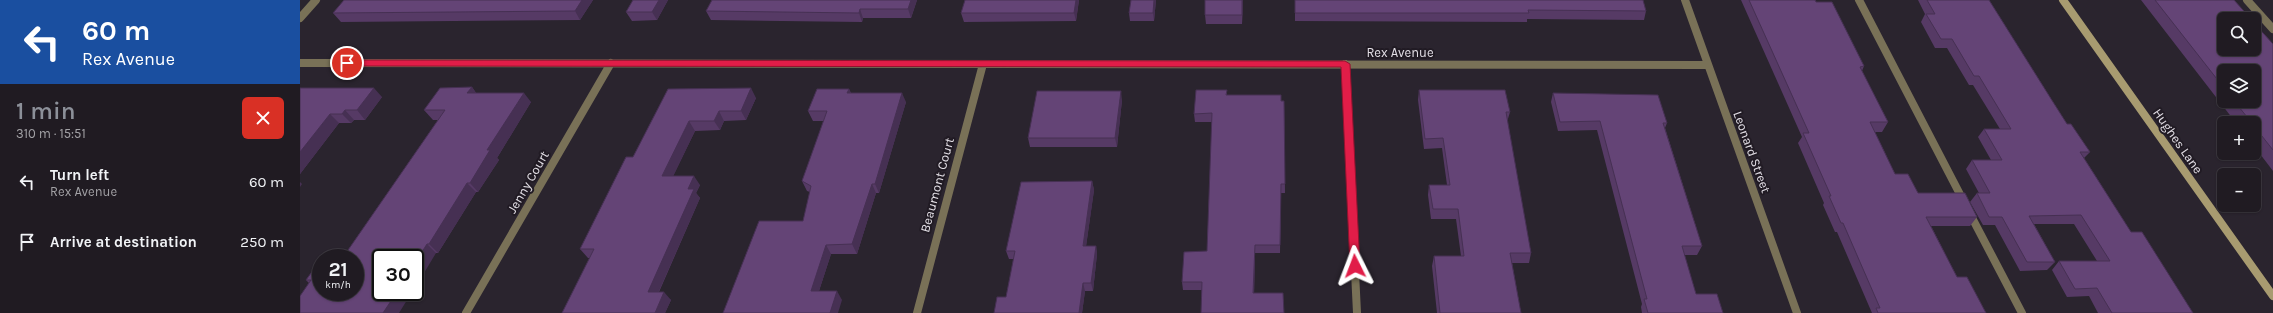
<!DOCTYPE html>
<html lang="en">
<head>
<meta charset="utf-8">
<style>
  body { margin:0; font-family:Karla,sans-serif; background:#28242a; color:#f1f3f6; height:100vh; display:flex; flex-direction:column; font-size:15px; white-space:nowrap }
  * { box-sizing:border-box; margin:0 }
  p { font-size:13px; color:#a2a1a5 }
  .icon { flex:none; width:22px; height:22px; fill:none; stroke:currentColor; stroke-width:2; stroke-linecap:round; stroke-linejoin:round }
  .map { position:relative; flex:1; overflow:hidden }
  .details { display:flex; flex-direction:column; background:#201b22; width:300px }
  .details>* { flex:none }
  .banner { background:#1a4fa0; color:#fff; overflow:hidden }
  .controls { position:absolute; left:1917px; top:12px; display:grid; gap:8px }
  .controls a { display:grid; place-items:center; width:44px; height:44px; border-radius:6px; background:#201b22; box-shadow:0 1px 3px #0004,0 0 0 1px #3d3940; font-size:20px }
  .speed { position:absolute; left:12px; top:249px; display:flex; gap:8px; font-size:20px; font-weight:700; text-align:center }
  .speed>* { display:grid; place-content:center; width:52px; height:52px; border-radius:50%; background:#201b22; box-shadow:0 1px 3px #0004,0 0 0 1px #3d3940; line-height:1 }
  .speed small { font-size:10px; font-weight:400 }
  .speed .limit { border:2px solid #111; border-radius:6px; background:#fff; color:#111 }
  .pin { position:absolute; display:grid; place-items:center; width:34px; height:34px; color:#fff; margin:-17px; border:2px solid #fff; border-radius:50%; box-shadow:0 1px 4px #0007 }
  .me { position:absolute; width:44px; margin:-22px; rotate:357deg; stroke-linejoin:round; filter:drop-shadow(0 0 3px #0008) }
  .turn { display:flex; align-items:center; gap:14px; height:84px; padding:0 16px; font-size:18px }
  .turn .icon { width:52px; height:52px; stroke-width:2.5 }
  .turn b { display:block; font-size:28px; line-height:34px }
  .round { display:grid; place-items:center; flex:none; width:42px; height:42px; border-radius:6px; background:#28242a }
  .headline { display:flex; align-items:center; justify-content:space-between; height:68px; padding:0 16px }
  h1 { font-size:24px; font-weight:600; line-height:30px; color:#8c9099 }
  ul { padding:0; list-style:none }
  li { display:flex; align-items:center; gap:12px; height:60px; padding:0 16px }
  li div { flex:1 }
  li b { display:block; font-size:15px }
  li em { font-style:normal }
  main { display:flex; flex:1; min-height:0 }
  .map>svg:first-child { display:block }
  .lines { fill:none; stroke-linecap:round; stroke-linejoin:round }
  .lane { stroke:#797157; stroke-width:8 }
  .street { stroke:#797157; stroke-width:8 }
  .secondary { stroke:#a89b70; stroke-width:8 }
  .wall { fill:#563a65; fill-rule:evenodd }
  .shaded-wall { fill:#463053 }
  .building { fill:#644476; stroke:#463053 }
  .route { fill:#e11d48; stroke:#92132f }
  .labels { text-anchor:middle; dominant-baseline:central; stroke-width:4; stroke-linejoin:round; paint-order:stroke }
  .street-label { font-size:13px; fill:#e3dfe6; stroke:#211b24 }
</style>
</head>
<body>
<main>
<section class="details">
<div class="banner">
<div class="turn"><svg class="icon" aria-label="left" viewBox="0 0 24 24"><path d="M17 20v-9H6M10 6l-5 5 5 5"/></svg><div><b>60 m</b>Rex Avenue</div></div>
</div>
<div class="headline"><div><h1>1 min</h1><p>310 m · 15:51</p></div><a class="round" style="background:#d93025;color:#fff"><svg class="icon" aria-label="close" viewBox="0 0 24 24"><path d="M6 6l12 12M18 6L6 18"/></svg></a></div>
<ul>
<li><svg class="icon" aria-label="left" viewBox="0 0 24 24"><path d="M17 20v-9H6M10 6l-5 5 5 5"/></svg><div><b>Turn left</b><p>Rex Avenue</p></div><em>60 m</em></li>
<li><svg class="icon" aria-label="arrive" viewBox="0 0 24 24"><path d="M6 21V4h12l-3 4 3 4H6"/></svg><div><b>Arrive at destination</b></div><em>250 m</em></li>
</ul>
</section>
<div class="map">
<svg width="1973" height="313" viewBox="0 0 1973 313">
  <rect width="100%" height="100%" fill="#2a242e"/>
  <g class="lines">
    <path class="lane" d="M1559 0 1664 202
      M1947 0 1973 29
      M1669 212 1722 313"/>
    <path class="street" d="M1385 0 1497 313
      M0 18 16 0
      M0 63 1408 65
      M1045 64 1057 313
      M166 313 311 63
      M617 313 683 64"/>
    <path class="secondary" d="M1763 0 1973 296"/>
  </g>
  <path class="wall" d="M293 0 280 20 41 22 33 13Z
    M333 0H368L357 20 332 21 326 12Z
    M617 0 611 18H563L562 22 411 20 406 11Z
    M779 0 776 21 664 22 661 13Z
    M831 0H856L854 21H830L829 13Z
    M905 0H943L942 24H906L905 15Z
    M995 0 1346 11 1344 20 1227 19V22L995 21Z
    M1441 0H1515L1564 66 1562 71 1588 122 1582 132H1575L1595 174 1618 193 1677 217 1670 226H1631L1657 277 1686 313H1572L1537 232H1535L1523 205 1524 203 1498 143 1502 137Z
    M1618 0H1689L1753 102 1767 124 1790 152 1784 158 1831 232 1893 313H1798L1789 296 1767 297 1752 270 1759 261H1797L1774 224H1734L1755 262 1747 270 1720 271 1695 225H1683L1670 202 1677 193H1679L1666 169 1672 160H1691L1678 137 1684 129H1700L1673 85H1669L1647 48H1635L1621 22 1625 14Z
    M1841 0H1934L1973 44V171L1954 146V123H1936ZM1924 71 1954 101H1924Z
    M172 87 176 93 231 102 197 158 199 160 178 192H176L138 253H136L9 283 6 280 46 253 138 120H133L124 110Z
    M0 88 82 97 65 120H54L51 123H39L0 174Z
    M368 89 456 98 446 120 424 121 420 130 395 131 373 176 400 185 396 193 400 198 359 292 371 300 365 313H262L290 258H288L280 249 333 157Z
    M549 89 551 93 606 102 579 193H576L557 254H531L519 291 542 300 423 313 503 221 510 192 507 191 502 181 524 121H513L508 111Z
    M927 90V95L984 101 985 193H981L980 253H955L954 293 984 313 902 290H883L882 282 907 251 912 122H895L894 114Z
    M1119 90 1210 112 1207 122 1231 253 1229 263H1212L1221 313H1137L1132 266 1134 256H1161L1156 219H1131L1128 195 1129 185H1147L1142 148 1124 149 1118 100Z
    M1253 93 1367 123 1365 128 1402 246 1397 255H1384L1396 294 1423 313H1342L1341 307 1342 304 1297 130 1258 131 1251 102Z
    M822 100 817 147H730L728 138Z
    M792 181 794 190 786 246H796L797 254 793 291H785L782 313H694L706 297 714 259H709L706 251Z"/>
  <path class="shaded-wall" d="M282 0H293L280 20 275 11Z
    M359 0H368L357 20 352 12Z
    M611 0H617L611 18 608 9Z
    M776 0H779L776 21 774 13Z
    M854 0H856L854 21 853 13Z
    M942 0H943L942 24Z
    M560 9 563 18 562 22 559 13Z
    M172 87 179 97 167 93Z
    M74 88 82 97 65 120 57 110Z
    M451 88 456 98 446 120 441 111Z
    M549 89 553 99 547 93Z
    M821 91 822 100 817 147 815 138Z
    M224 93 231 102 197 158 199 160 178 192 170 183 187 150Z
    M602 93 606 102 579 193 575 184Z
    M45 110 54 120 51 123 42 114Z
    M419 111 424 121 420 130 414 121Z
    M30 114 39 123 0 174V152Z
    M389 121 395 131 369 185 362 176Z
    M394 176 400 185 396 193 400 198 355 300 348 292 388 189Z
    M792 181 794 190 785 254 783 246Z
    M0 182 2 184 0 187Z
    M167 183 176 192 138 253 129 244Z
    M572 184 576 193 557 254 552 244Z
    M127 244 136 253 115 288V263Z
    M526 245 531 254 516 300 511 291Z
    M955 245V253L954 301 953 293Z
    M796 246 797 254 793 291 791 283Z
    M783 283 785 291 782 313H779Z
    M537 291 542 300 538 313H530Z
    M97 292H112L99 313H83Z
    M364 292 371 300 365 313H355Z"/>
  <path class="building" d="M44 0H282L275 11 33 13Z
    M333 0H359L352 12H326Z
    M412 0H611L608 9H560L559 13 406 11Z
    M665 0H776L774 13H661Z
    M831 0H854L853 13H829Z
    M905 0H942V15H905Z
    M995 0H1343L1346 11 1228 10 1229 13H995Z
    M1449 0H1515L1516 2H1532L1564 66 1560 67 1588 122H1570L1595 174H1608L1618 193H1665L1677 217H1626L1657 277H1667L1686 313H1578L1576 308H1580L1543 223H1541L1529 196H1531L1503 133H1509Z
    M1627 0H1689L1753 102 1767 124H1771L1790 152H1780L1831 232H1842L1893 313H1812L1797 288 1775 289 1759 261H1810L1781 215 1729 216 1755 262H1727L1702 217H1689L1677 193H1690L1672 160H1702L1684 129H1711L1679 76H1674L1652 39H1641L1626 14H1635Z
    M1855 0H1934L1951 19H1924V49H1954V23L1973 44V150L1954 126V123H1952L1934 101H1954V71H1924V88Z
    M172 87 167 93H224L187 150H190L170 183H167L129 244H127L115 263V258H81V292H97L83 313H0V296L11 280H6L21 259V292H55V258H22L25 253H46L145 110H124L140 88Z
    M0 88H74L57 110H45L42 114H30L0 152Z
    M451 88 441 111H419L414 121H389L362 176H394L388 189H394L348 292H364L355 313H262L294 249H280L326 157H333L368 89Z
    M517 89H549L547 93H602L575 184H572L552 244 526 245 511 291H537L530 313H423L459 221H503L511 186 502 181 527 111H508Z
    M896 90H927L926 95H981V101H984L985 184H981L980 245H955L953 293H983L984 313H901L902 282H882L884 252 907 251 912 113 894 114Z
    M1119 90H1205L1210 112H1206L1231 253H1210L1221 313H1140L1134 256H1164L1158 209H1133L1129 185H1150L1143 138 1125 139Z
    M737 91H821L815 138H728Z
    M1253 93 1358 95 1367 123H1363L1402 246H1382L1396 294H1417L1423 313H1348L1344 299H1347L1300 121 1260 122Z
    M792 181 783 246H796L791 283H783L779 313H694L697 297H706L715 251H706L721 182Z"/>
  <path class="route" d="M47 60 1045 61 1050 64 1060 266 1055 270 1050 266 1041 67 47 66 42 63Z"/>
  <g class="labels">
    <g class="street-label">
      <text x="1100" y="52">Rex Avenue</text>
      <text transform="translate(1878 141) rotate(55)">Hughes Lane</text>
      <text transform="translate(1452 152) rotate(70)">Leonard Street</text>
      <text transform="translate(228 182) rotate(-60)">Jenny Court</text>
      <text transform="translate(637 185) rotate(-75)">Beaumont Court</text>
    </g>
  </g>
</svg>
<div class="controls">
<a><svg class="icon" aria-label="search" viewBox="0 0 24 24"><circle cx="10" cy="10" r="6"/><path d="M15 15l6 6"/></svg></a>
<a><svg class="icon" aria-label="layers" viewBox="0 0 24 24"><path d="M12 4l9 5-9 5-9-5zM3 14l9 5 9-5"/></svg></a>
<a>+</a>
<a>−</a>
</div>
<div class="speed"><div>21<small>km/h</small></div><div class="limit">30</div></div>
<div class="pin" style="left:47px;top:63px;background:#d93025"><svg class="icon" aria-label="arrive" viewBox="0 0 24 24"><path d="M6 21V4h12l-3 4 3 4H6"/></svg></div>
<svg class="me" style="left:1055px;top:266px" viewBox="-20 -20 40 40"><path d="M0-17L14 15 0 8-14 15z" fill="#e11d48" stroke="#fff" stroke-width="4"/></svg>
</div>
</main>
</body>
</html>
